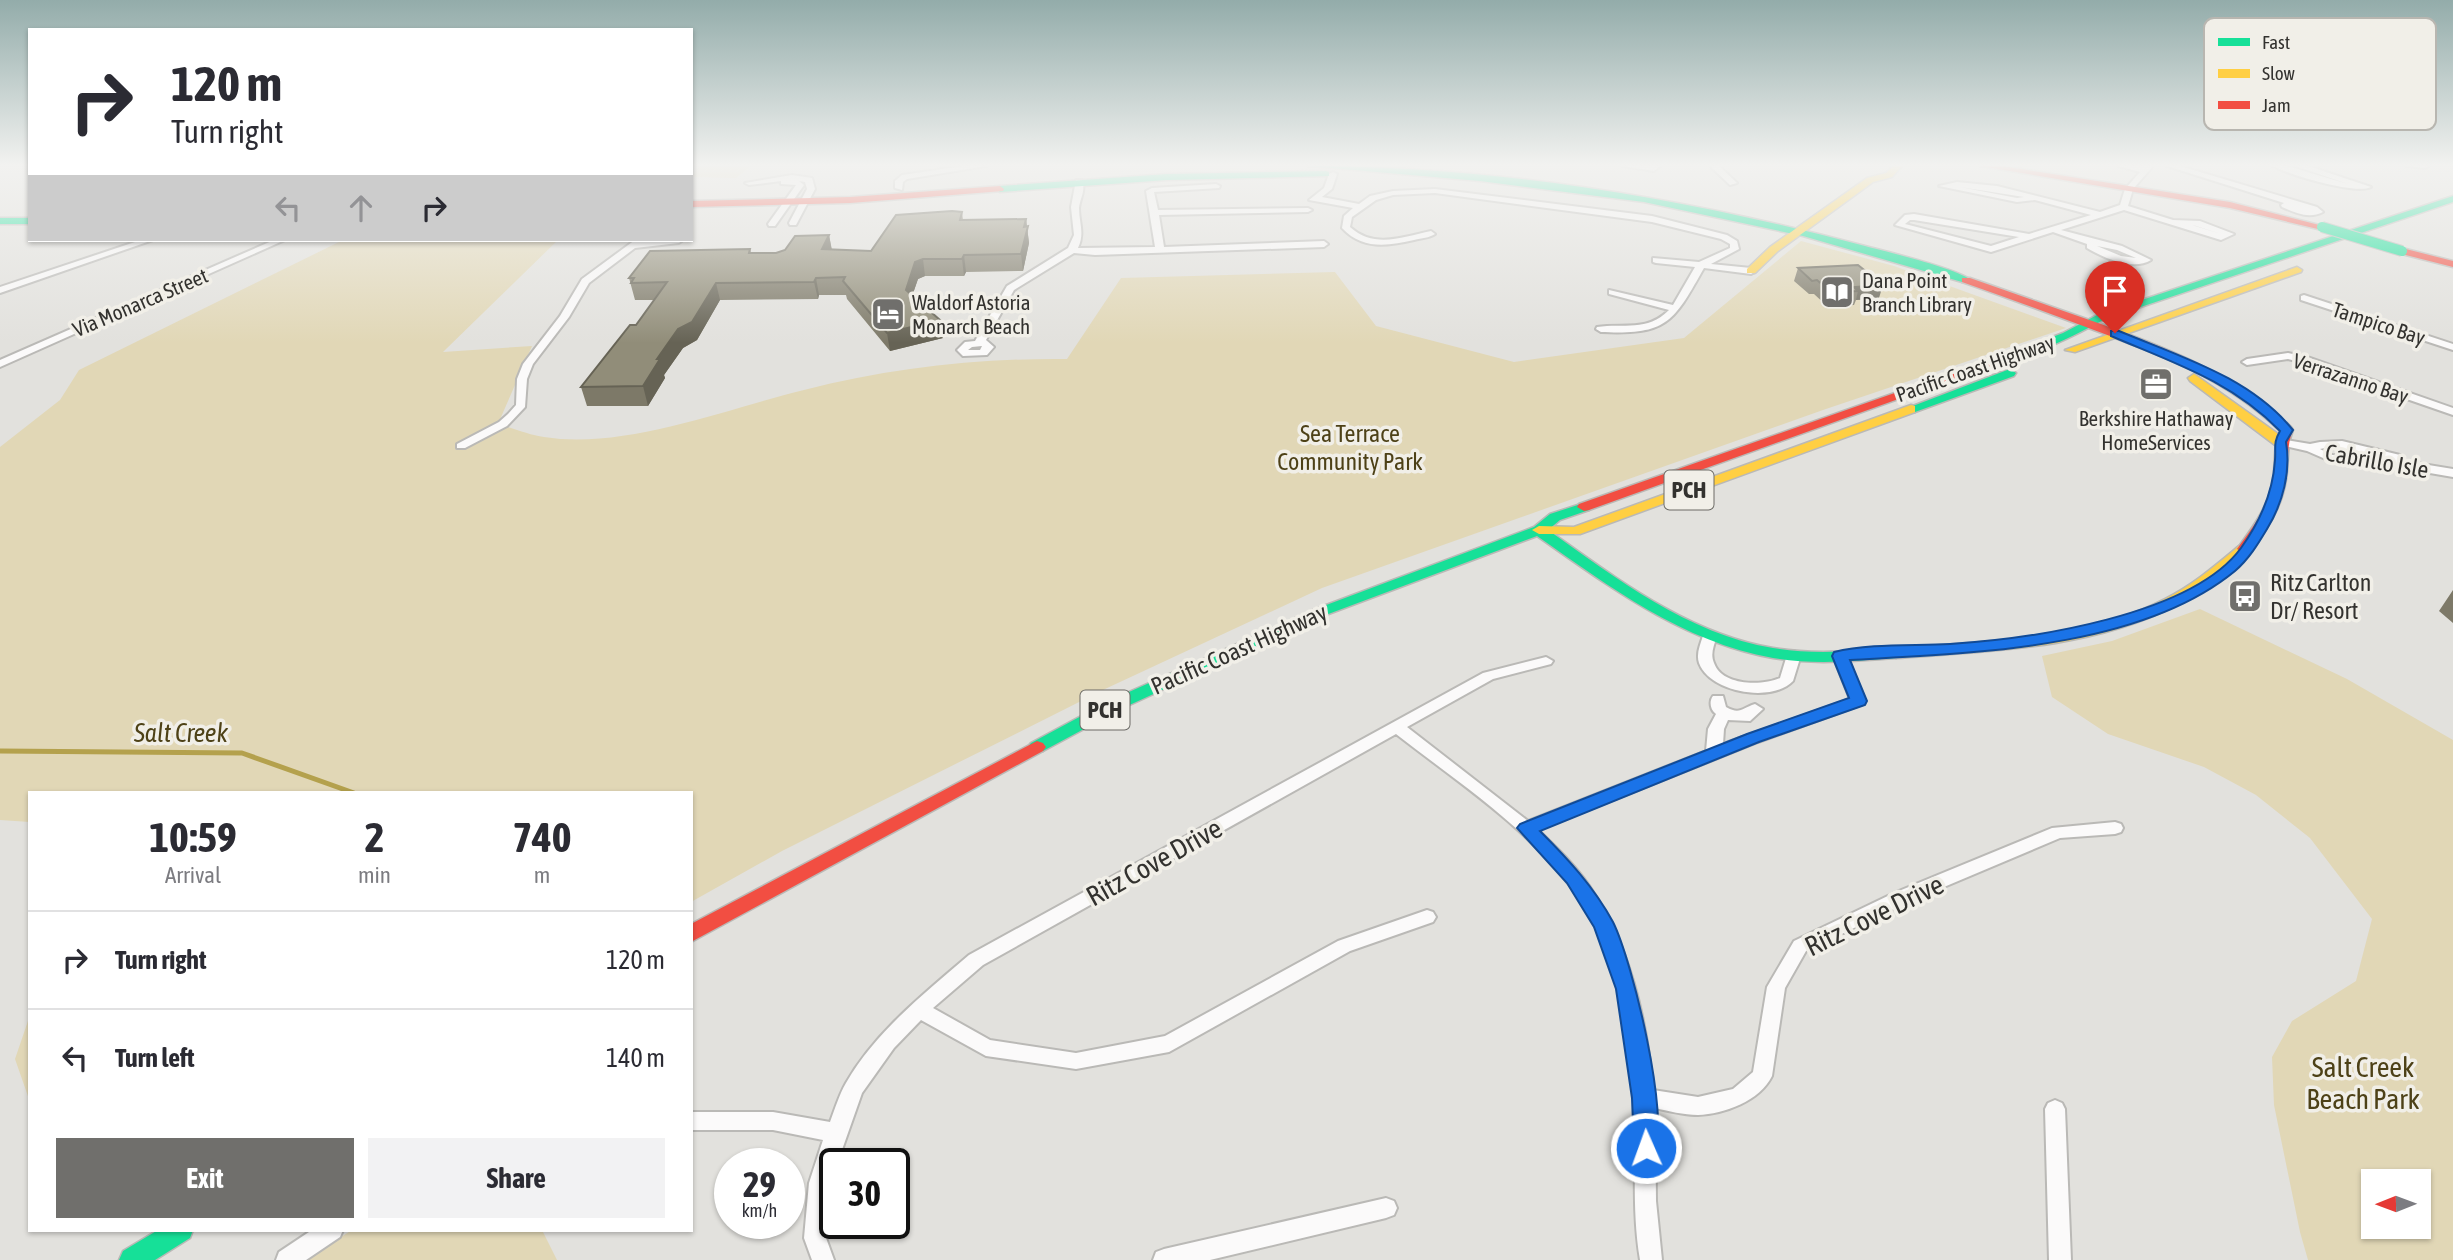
<!DOCTYPE html>
<html lang="en">
<head>
<meta charset="utf-8">
<style>
  body { margin:0; font-family:"Asap Condensed",sans-serif; background:#f2f2f3; color:#2b2b33; height:100vh; display:flex; flex-direction:column; font-size:26px; white-space:nowrap }
  * { box-sizing:border-box; margin:0 }
  p { font-size:23px; color:#7c7c81 }
  .icon { flex:none; width:38px; height:38px; fill:none; stroke:currentColor; stroke-width:2; stroke-linecap:round; stroke-linejoin:round }
  .map { position:relative; flex:1; overflow:hidden }
  .details { position:absolute; left:28px; top:791px; width:665px; height:441px; display:flex; flex-direction:column; background:#fff; border-radius:0px; box-shadow:0 2px 5px #0004 }
  .details>* { flex:none }
  .top-card { position:absolute; left:28px; top:28px; width:665px; height:214px; border-radius:0px; box-shadow:0 2px 5px #0004; background:#fff; color:#2b2b33; overflow:hidden }
  .needle { width:46px; rotate:269deg }
  .controls { position:absolute; left:2361px; top:1169px; display:grid; gap:14px }
  .controls a { display:grid; place-items:center; width:70px; height:70px; border-radius:0px; background:#fff; box-shadow:0 2px 5px #0004; font-size:35px }
  .speed { position:absolute; left:714px; top:1148px; display:flex; gap:14px; font-size:35px; font-weight:700; text-align:center }
  .speed>* { display:grid; place-content:center; width:91px; height:91px; border-radius:50%; background:#fff; box-shadow:0 2px 5px #0004; line-height:1 }
  .speed small { font-size:18px; font-weight:400 }
  .speed .limit { border:4px solid #111; border-radius:10px; background:#fff; color:#111 }
  .pin { position:absolute; display:grid; place-items:center; width:60px; height:60px; color:#fff; margin:-72px -30px; border-radius:50% 50% 50% 0; rotate:-45deg; box-shadow:0 0 7px #0007 }
  .pin .icon { rotate:45deg }
  .me { position:absolute; width:77px; margin:-38px; rotate:358deg; stroke-linejoin:round; filter:drop-shadow(0 0 5px #0008) }
  .turn { display:flex; align-items:center; gap:24px; height:147px; padding:0 28px; font-size:32px }
  .turn .icon { width:91px; height:91px; stroke-width:2.5 }
  .turn b { display:block; font-size:49px; line-height:60px }
  .lanes { display:flex; align-items:center; height:66px; padding:0 28px; background:#0003; justify-content:center; gap:35px; direction:ltr }
  .lanes .off { opacity:.35 }
  .eta { display:flex; justify-content:space-evenly; align-items:center; height:119px; text-align:center }
  .eta b { font-size:42px; font-weight:700; line-height:49px }
  .button { display:flex; gap:14px; margin-top:auto; padding:14px 28px }
  .button a { flex:1; height:80px; border-radius:0px; background:#706f6c; color:#fff; font-size:28px; font-weight:700; line-height:80px; text-align:center }
  .button a+a { background:#f2f2f3; color:#2b2b33 }
  ul { padding:0; list-style:none }
  li { display:flex; align-items:center; gap:21px; height:98px; padding:0 28px; border-top:2px solid #e1e1e2 }
  li div { flex:1 }
  li b { display:block; font-size:26px }
  li em { font-style:normal }
  .map>svg:first-child { display:block }
  .green { fill:#e1d7b6; fill-rule:evenodd }
  .lines { fill:none; stroke-linecap:round; stroke-linejoin:round }
  .stream { stroke:#b4a14d; stroke-width:5 }
  .street-casing { stroke:#bab9b6; stroke-width:4 }
  .fast-casing { stroke:#bab9b6; stroke-width:3 }
  .slow-casing { stroke:#bab9b6; stroke-width:3 }
  .jam-casing { stroke:#bab9b6; stroke-width:3 }
  .street { fill:#fbfafa; fill-rule:evenodd }
  .fast { fill:#16e098; fill-rule:evenodd }
  .slow { fill:#ffcf43; fill-rule:evenodd }
  .jam { fill:#f24e42; fill-rule:evenodd }
  .fast-bridge-casing { stroke:#bab9b6; stroke-width:12; stroke-linecap:butt }
  .fast-bridge { stroke:#16e098; stroke-width:10 }
  .wall { fill:#7d7968 }
  .shaded-wall { fill:#666355 }
  .building { fill:#918d79; stroke:#666355; stroke-width:2 }
  .route { fill:#1a73e8; stroke:#114b97; stroke-width:2 }
  .labels { text-anchor:middle; dominant-baseline:central; stroke-width:7; stroke-linejoin:round; paint-order:stroke }
  .far-poi-label { font-size:21px; fill:#33322f; stroke:#f1efe8; text-anchor:start }
  .far-street-label { font-size:21px; fill:#33322f; stroke:#f1efe8 }
  .shield { fill:#f1efe8; stroke:#6c6b66; stroke-width:2 }
  .shield-label { font-size:23px; font-weight:bold; fill:#33322f }
  .park-label { font-size:24px; fill:#4d4117; stroke:#f1efe8 }
  .street-label { font-size:24px; fill:#33322f; stroke:#f1efe8 }
  .poi-label { font-size:24px; fill:#33322f; stroke:#f1efe8; text-anchor:start }
  .water-label { font-size:26px; font-style:italic; fill:#4e4217; stroke:#f1efe8 }
  .near-street-label { font-size:28px; fill:#33322f; stroke:#f1efe8 }
  .near-park-label { font-size:28px; fill:#4d4117; stroke:#f1efe8 }
  .key { fill:#f1efe8; stroke:#b8b6b0; stroke-width:2 }
  .key-label { font-size:19px; fill:#33322f }
</style>
</head>
<body>
<div class="map">
<svg width="2453" height="1260" viewBox="0 0 2453 1260">
  <rect width="100%" height="100%" fill="#e2e1dd"/>
  <path class="green" d="M699 166H751L736 178 691 177Z
    M343 240H558L443 352 532 346 498 424C513 428 529 435 544 437 624 450 726 409 804 390 890 368 979 358 1067 359L1121 278 1335 272 1376 326 1514 362 1684 338 1801 241 1894 266 2066 328 1823 410 1322 588 1105 689 782 851 691 902V793H30V822L0 820V447L60 400 79 370Z
    M2200 609 2347 679 2453 740V1260H2308L2300 1232 2274 1105 2272 1057 2292 1021 2356 981 2372 919 2310 838 2256 795 2204 767 2108 734 2052 697 2042 656 2112 641ZM2373 1181H2418V1227H2373Z
    M30 1015V1102L15 1059Z
    M352 1230H542L557 1260H305Z"/>
  <g class="lines">
    <path class="stream" d="M0 751 242 753 354 793"/>
    <g class="street-casing">
      <path id="street" d="M964 166H986L907 179 903 182 902 190 895 188V181L902 175Z
        M1622 166H1660L1654 171Z
        M1710 166H1719L1737 183 1730 185Z
        M2118 166H2153L2133 189 2128 206 2173 220 2200 221 2234 234 2221 240 2124 210 2061 230 2122 246 2151 260C2133 271 2104 258 2087 248V244L2053 232 1991 252 1895 225 1905 215 1914 214 2029 234 2091 215 2035 200 2017 202 1939 186 1957 182 1997 186 2100 212 2120 205 2125 189 2140 172ZM1960 187 2024 197 2017 198ZM1910 220H1914L2019 237 1991 246 1905 224ZM2192 225 2196 226 2221 234ZM2097 246 2117 250 2136 258 2121 256Z
        M2167 166H2180L2317 207 2323 212C2309 219 2296 213 2282 207L2281 205 2284 203Z
        M2273 166H2287L2348 184 2295 166H2308L2371 187C2355 195 2290 175 2273 166Z
        M2406 166H2429L2425 168Z
        M1333 172 1337 174 1332 189 1322 197 1359 204 1370 196 1393 191 1435 189 1652 216 1727 235 1737 241 1739 249 1711 264 1751 268 1756 271 1751 274 1704 268C1673 323 1667 335 1601 332L1596 329 1597 327C1624 323 1647 332 1669 310L1609 294V290L1673 305 1695 267 1656 263 1653 262V258L1699 262 1730 248V244L1721 239 1652 222 1435 193 1393 195 1376 200 1352 217 1350 227C1374 249 1403 237 1431 231L1435 234C1429 238 1422 238 1414 240 1388 246 1362 250 1342 228L1344 216 1353 208 1309 200 1324 188 1329 174Z
        M792 175 812 178 815 189 796 225H790L789 223 807 189 805 182 799 181 804 185 775 226H769L768 224 796 185 781 184V181L749 185 745 183Z
        M1076 180H1082C1086 191 1080 198 1079 208 1079 223 1085 233 1078 248L1155 247 1146 191 1152 188 1216 184 1220 186 1219 188 1154 192 1158 210 1308 208 1312 210 1308 212 1159 215 1164 247 1324 241 1328 244 1324 247 1095 255 1074 253 1014 290 986 340 994 347 987 355 963 356 957 350 965 342 975 341 1007 286 1068 248 1074 235 1071 207ZM982 346 980 350H968L972 347Z
        M141 240H153L0 293V287Z
        M274 240H285L0 367V360Z
        M635 240H683L679 243 635 248 589 283 569 317 533 364 527 379 525 407 507 426 465 448H457V444L499 422 508 414 516 405 517 379 523 364 560 316 582 279Z
        M2304 295 2453 344V350L2301 300V296Z
        M2288 353 2307 357 2453 408V415L2300 362 2288 359 2247 365 2242 362 2247 359Z
        M2280 439 2310 444 2320 442 2342 441 2400 455 2402 457 2398 460 2453 469V477L2395 467 2330 461 2307 451 2276 444 2274 442ZM2330 447 2353 450 2391 459 2332 455 2320 449Z
        M1710 632 1717 636C1714 645 1710 654 1714 663 1722 686 1762 686 1780 678L1787 655 1794 651 1801 655 1793 681C1773 703 1710 693 1699 663 1696 654 1700 645 1703 636Z
        M1840 652 1847 656 1865 701 1863 704 1758 742 1538 830C1559 850 1580 870 1595 895 1632 953 1647 1023 1653 1090L1698 1097 1733 1089 1753 1072 1767 987 1794 941 1894 893 2052 828 2115 822 2121 824 2123 828 2121 832 2115 834 2060 838 1906 903 1806 951 1785 988 1772 1076C1760 1101 1724 1114 1698 1115 1684 1115 1668 1111 1655 1108L1656 1201 1662 1260H1640C1631 1207 1637 1154 1634 1100 1630 1037 1617 955 1581 901 1535 832 1460 784 1396 734L983 965 933 1008 990 1040 1076 1053 1165 1036 1338 941 1427 910 1433 912 1436 917 1433 922 1350 951 1169 1052 1076 1069 986 1056 921 1020 894 1048 862 1093 837 1164H835L826 1238 834 1260H812L804 1238 809 1183 823 1140 773 1130H691V1112H773L830 1122C835 1109 839 1095 846 1083 876 1031 925 993 969 955L1483 673 1546 657 1553 661 1551 664 1493 679 1407 727 1528 821 1706 751 1708 729 1716 714C1710 710 1709 701 1713 696H1723L1726 707C1740 715 1742 708 1755 704L1763 709 1750 721 1728 720 1724 729 1723 744 1850 699 1833 656Z
        M2055 1100 2062 1103 2065 1109 2071 1260H2049L2045 1109 2048 1103Z
        M1386 1198 1394 1201 1397 1208 1394 1215 1386 1218 1210 1260H1153L1156 1252 1164 1249Z
        M312 1230H343L340 1237 306 1260H276L279 1252Z"/>
    </g>
    <g class="fast-casing">
      <path id="fast" d="M1308 166C1496 166 1684 198 1865 246 1888 252 1955 268 1971 280L1962 282 1803 236 1644 202 1480 181Z
        M1326 171 1329 172V176L1167 180 1000 192 996 189 1000 186 1167 174Z
        M2453 196V202L2105 319C2089 328 2022 364 2008 354L2063 333 2097 315Z
        M0 218H30V224H0Z
        M2010 369 2016 373 2014 376 1915 412H1907L1905 409Z
        M1584 503 1591 507 1589 510 1560 520 1548 530C1616 578 1688 634 1773 648 1813 655 1856 651 1896 648L1904 653 1896 658C1856 661 1813 665 1773 658 1683 642 1610 587 1537 536L1323 616 1123 708 1043 751H1031L1028 747 1031 743 1111 700 1313 610 1534 527 1550 514Z
        M158 1230H193L190 1238 155 1260H119L123 1251Z"/>
    </g>
    <g class="slow-casing">
      <path id="slow" d="M1893 166H1902L1892 177 1873 182 1778 251 1755 273H1747V269L1770 247 1867 178 1886 173Z
        M2297 267 2302 270 2301 272 2075 352 2065 350Z
        M2194 374 2285 439V445H2275L2190 381 2188 378Z
        M1911 405 1915 406V412L1580 534H1539L1532 530 1539 526 1574 527Z
        M2244 545 2249 546 2251 549 2249 552C2226 573 2203 592 2175 606 2091 649 1989 651 1896 658L1888 653 1896 648C1985 642 2084 641 2165 599 2193 585 2215 566 2239 546Z"/>
    </g>
    <g class="jam-casing">
      <path id="jam" d="M1980 166H2002L2230 202 2327 227 2322 230 2230 208Z
        M1000 186 1004 189 1003 191 850 203 691 207V201L850 197Z
        M2402 248 2453 261V267L2398 253 2397 251Z
        M1962 278H1970C2014 293 2057 309 2101 324 2171 350 2236 375 2291 427L2293 430C2286 446 2289 462 2286 479 2282 507 2267 531 2249 552L2244 553 2237 549C2253 527 2268 508 2273 480 2276 463 2273 446 2280 431 2227 379 2162 355 2094 330 2050 314 2006 297 1962 282Z
        M2014 351 2018 352V356L1589 510 1584 511 1577 507 1579 504Z
        M1037 741 1043 743 1046 747 1043 751 691 942V924Z"/>
    </g>
    <use href="#street" class="street"/>
    <use href="#fast" class="fast"/>
    <use href="#slow" class="slow"/>
    <use href="#jam" class="jam"/>
    <g class="fast-bridge-casing">
      <path id="fast-bridge" d="M2322 227 2402 251"/>
    </g>
    <use href="#fast-bridge" class="fast-bridge"/>
  </g>
  <path class="wall" d="M962 212 963 220 1026 219 1029 243 1023 271 966 272 964 276H925L918 279 912 296 940 320 943 338 890 351 847 299 846 295H819L818 299 720 300 697 340 683 348 664 375 665 378 648 406H587L581 387 636 325 654 300H635L629 278 750 249 751 253H776L829 235 832 250 871 251Z
    M1798 268 1879 298 1856 300 1854 305 1827 306 1814 294H1809L1794 281Z
    M2453 590V623L2439 611Z"/>
  <path class="shaded-wall" d="M1026 219 1029 243 1023 271 1021 254 1024 227Z
    M829 235 832 252 822 249Z
    M964 255 966 272 964 276 962 259Z
    M923 259 925 276 918 279 908 308 906 290 915 262Z
    M816 278 819 295 818 299 814 282Z
    M716 283 720 300 697 340 683 348 664 375 665 378 648 406 643 386 657 359 678 329Z
    M1883 285 1879 298 1856 300 1858 291 1854 287Z
    M940 320 943 338 890 351 887 333Z"/>
  <path class="building" d="M952 211 962 212 960 220 1026 219 1024 227 1028 226 1021 254 964 255 962 259H923L915 262 906 290 940 320 887 333 843 281 845 277 816 278 814 282 716 283 692 322 678 329 657 359H660L643 386 581 387 630 325H636L667 282 631 283 634 278H629L650 251 750 249 749 253H776L785 250 795 236 829 235 822 249 871 251 896 215Z
    M1858 265 1883 285 1854 287 1858 291 1831 292 1817 280 1812 281 1798 268Z"/>
  <linearGradient id="sky" x2="0" y2="1"><stop stop-color="#93acaa"/><stop offset="0.48" stop-color="#f2f2f0"/><stop offset="1" stop-color="#f2f2f0" stop-opacity="0"/></linearGradient>
  <rect width="2453" height="343" fill="url(#sky)"/>
  <path class="route" d="M2111 331H2119C2181 357 2250 377 2293 430L2286 442C2291 471 2283 503 2267 529 2258 544 2249 559 2235 571 2139 650 1969 653 1850 660L1867 701 1865 705 1759 742 1540 831C1568 859 1594 887 1613 922 1632 960 1671 1119 1654 1156L1646 1159 1637 1156 1634 1148 1632 1098 1616 989 1594 927 1567 883 1517 828 1520 824 1747 734 1849 698 1832 656 1834 652C1870 643 1913 646 1950 644 2030 639 2191 616 2241 548 2259 523 2273 492 2275 460 2276 447 2273 443 2280 431 2231 381 2174 363 2111 336Z"/>
  <defs>
    <g id="library-square" transform="scale(1.75)"><rect x="-9" y="-9" width="18" height="18" rx="4" fill="#706f6c" stroke="#f1efe8"/><path d="M-6-4Q-3-5.5-.7-3.5V5Q-3 3-6 4ZM6-4Q3-5.5 .7-3.5V5Q3 3 6 4Z" fill="#fff"/></g>
    <g id="hotel-square" transform="scale(1.75)"><rect x="-9" y="-9" width="18" height="18" rx="4" fill="#706f6c" stroke="#f1efe8"/><path d="M-6-4.5h1.5V1H6V5H4.5V3h-9V5H-6ZM-4 0a1.8 1.8 0 1 1 3.6 0ZM.5 0V-2.5h3Q6-2.5 6 0Z" fill="#fff"/></g>
    <g id="office-square" transform="scale(1.75)"><rect x="-9" y="-9" width="18" height="18" rx="4" fill="#706f6c" stroke="#f1efe8"/><path d="M-6-3h4V-5.5h4V-3h4V5H-6ZM-1-4.5V-3h2v-1.5ZM-6 0V1H6V0Z" fill="#fff"/></g>
    <g id="bus-square" transform="scale(1.75)"><rect x="-9" y="-9" width="18" height="18" rx="4" fill="#706f6c" stroke="#f1efe8"/><path d="M-5-6H5V4H4V6H2V4H-2V6H-4V4H-5ZM-3.5-4V0h7V-4ZM-3.5 1.2v1.5H-2V1.2ZM2 1.2v1.5H3.5V1.2Z" fill="#fff"/></g>
  </defs>
  <g fill-rule="evenodd">
    <use href="#library-square" x="1837" y="292"/>
    <use href="#hotel-square" x="888" y="314"/>
    <use href="#office-square" x="2156" y="384"/>
    <use href="#bus-square" x="2245" y="596"/>
  </g>
  <g class="labels">
    <g class="far-poi-label">
      <text x="1862" y="280">Dana Point<tspan x="1862" dy="24">Branch Library</tspan></text>
      <text x="912" y="302">Waldorf Astoria<tspan x="912" dy="24">Monarch Beach</tspan></text>
      <text x="2156" y="418" text-anchor="middle">Berkshire Hathaway<tspan x="2156" dy="24">HomeServices</tspan></text>
    </g>
    <g class="far-street-label">
      <text transform="translate(140 302) rotate(-23)">Via Monarca Street</text>
      <text transform="translate(2379 323) rotate(18)">Tampico Bay</text>
      <text transform="translate(1975 368) rotate(-19)">Pacific Coast Highway</text>
      <text transform="translate(2351 378) rotate(18)">Verrazanno Bay</text>
    </g>
    <g class="shield">
      <rect x="1664.5" y="470.5" width="49" height="39" rx="5"/>
      <rect x="1080.5" y="690.5" width="49" height="39" rx="5"/>
    </g>
    <g class="shield-label">
      <text x="1689" y="490">PCH</text>
      <text x="1105" y="710">PCH</text>
    </g>
    <g class="park-label">
      <text x="1350" y="433">Sea Terrace<tspan x="1350" dy="28">Community Park</tspan></text>
    </g>
    <g class="street-label">
      <text transform="translate(2377 461) rotate(10)">Cabrillo Isle</text>
      <text transform="translate(1239 649) rotate(-24)">Pacific Coast Highway</text>
    </g>
    <g class="poi-label">
      <text x="2270" y="582">Ritz Carlton<tspan x="2270" dy="28">Dr/ Resort</tspan></text>
    </g>
    <g class="water-label">
      <text x="181" y="733">Salt Creek</text>
    </g>
    <g class="near-street-label">
      <text transform="translate(1154 862) rotate(-29)">Ritz Cove Drive</text>
      <text transform="translate(1874 915) rotate(-26)">Ritz Cove Drive</text>
    </g>
    <g class="near-park-label">
      <text x="2363" y="1067">Salt Creek<tspan x="2363" dy="32">Beach Park</tspan></text>
    </g>
  </g>
  <rect x="2204" y="18" width="232" height="112" rx="10" class="key"/>
  <rect x="2218" y="38" width="32" height="8" fill="#16e098"/>
  <rect x="2218" y="69" width="32" height="9" fill="#ffcf43"/>
  <rect x="2218" y="101" width="32" height="8" fill="#f24e42"/>
  <g class="key-label">
    <text x="2262" y="49">Fast</text>
    <text x="2262" y="80">Slow</text>
    <text x="2262" y="112">Jam</text>
  </g>
</svg>
<div class="controls">
<a><svg class="needle" viewBox="-14 -14 28 28"><path d="M0-13l5 13h-10z" fill="#e53935"/><path d="M0 13l5-13h-10z" fill="#7c7c81"/></svg></a>
</div>
<div class="speed"><div>29<small>km/h</small></div><div class="limit">30</div></div>
<div class="pin" style="left:2115px;top:333px;background:#d93025"><svg class="icon" aria-label="arrive" viewBox="0 0 24 24"><path d="M6 21V4h12l-3 4 3 4H6"/></svg></div>
<svg class="me" style="left:1646px;top:1148px" viewBox="-20 -20 40 40"><circle r="17" fill="#1a73e8" stroke="#fff" stroke-width="3"/><path d="M0-11L8 9 0 5-8 9z" fill="#fff"/></svg>
<div class="top-card">
<div class="turn"><svg class="icon" aria-label="right" viewBox="0 0 24 24"><path d="M7 20v-9h11M14 6l5 5-5 5"/></svg><div><b>120 m</b>Turn right</div></div>
<div class="lanes"><svg class="icon off" aria-label="left" viewBox="0 0 24 24"><path d="M17 20v-9H6M10 6l-5 5 5 5"/></svg><svg class="icon off" aria-label="ahead" viewBox="0 0 24 24"><path d="M12 20V5M6 11l6-6 6 6"/></svg><svg class="icon" aria-label="right" viewBox="0 0 24 24"><path d="M7 20v-9h11M14 6l5 5-5 5"/></svg></div>
</div>
<section class="details">
<div class="eta">
<div><b>10:59</b><p>Arrival</p></div>
<div><b>2</b><p>min</p></div>
<div><b>740</b><p>m</p></div>
</div>
<ul>
<li><svg class="icon" aria-label="right" viewBox="0 0 24 24"><path d="M7 20v-9h11M14 6l5 5-5 5"/></svg><div><b>Turn right</b></div><em>120 m</em></li>
<li><svg class="icon" aria-label="left" viewBox="0 0 24 24"><path d="M17 20v-9H6M10 6l-5 5 5 5"/></svg><div><b>Turn left</b></div><em>140 m</em></li>
</ul>
<div class="button"><a>Exit</a><a>Share</a></div>
</section>
</div>
</body>
</html>
